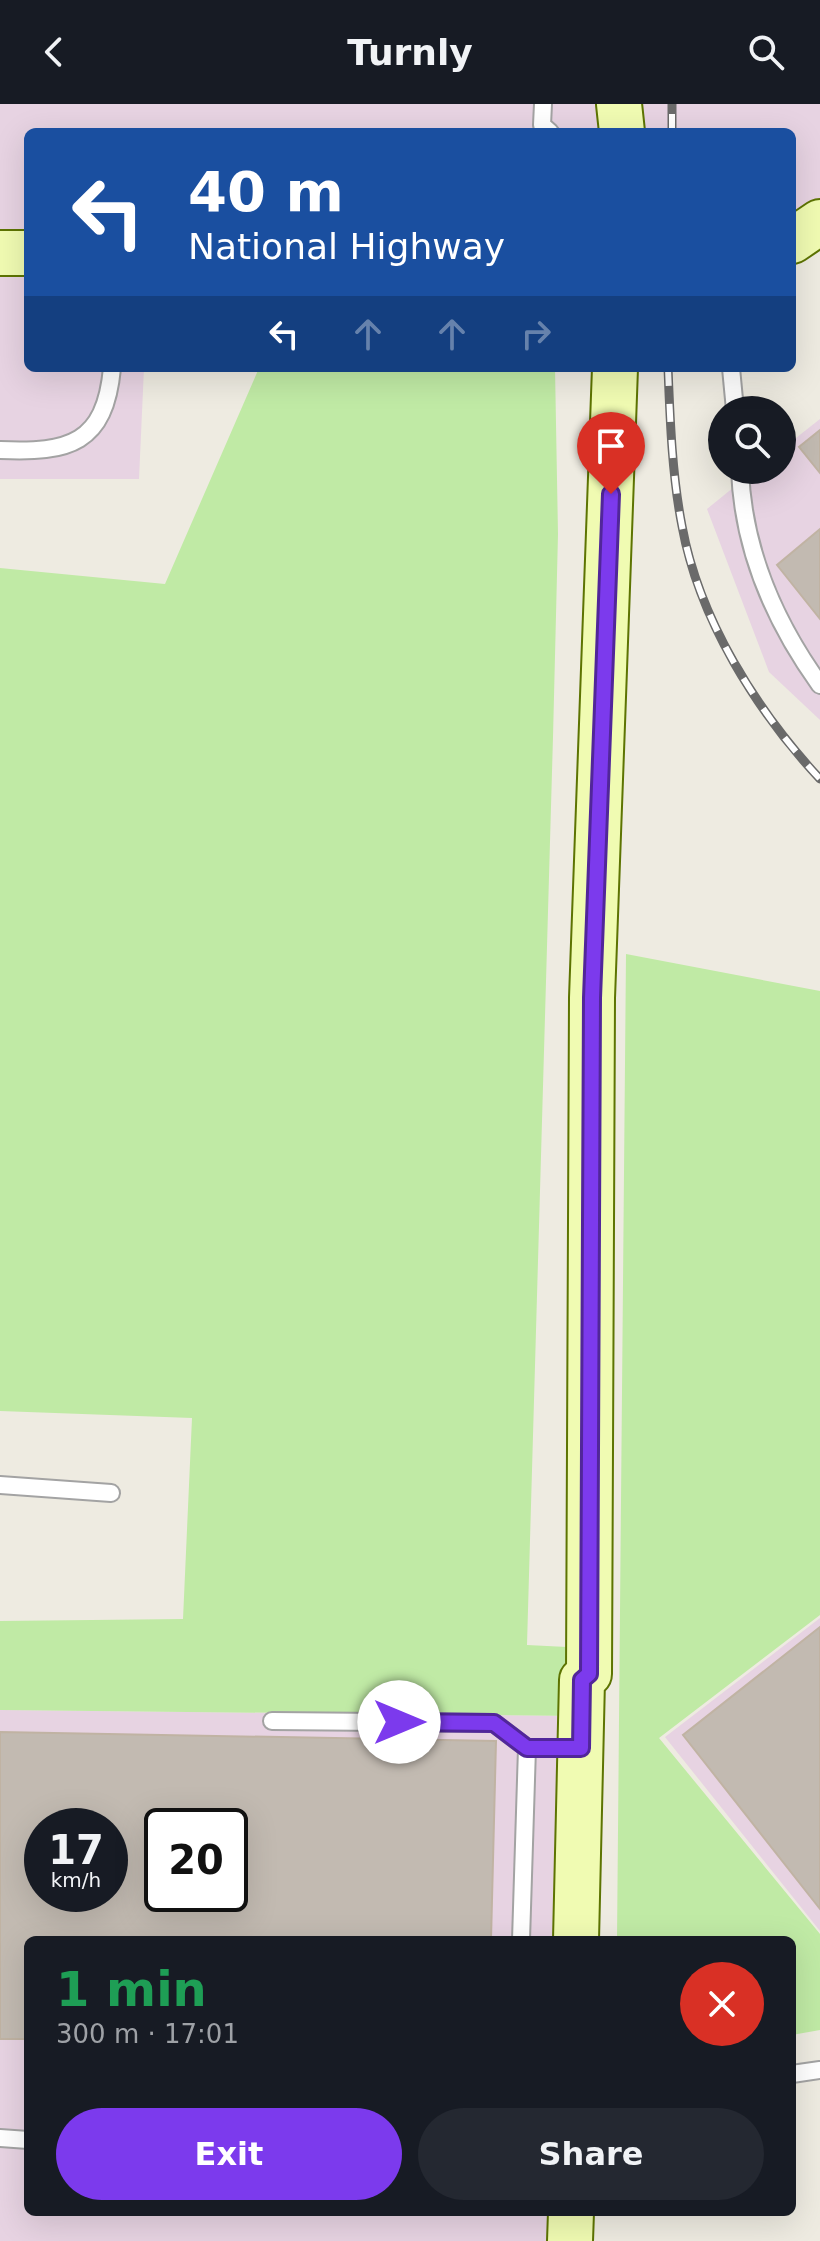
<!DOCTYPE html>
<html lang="en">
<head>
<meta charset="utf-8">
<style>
  body { margin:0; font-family:"DejaVu Sans",sans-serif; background:#242831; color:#f1f3f6; height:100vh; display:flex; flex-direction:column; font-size:30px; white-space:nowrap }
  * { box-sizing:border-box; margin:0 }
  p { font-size:26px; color:#9ea1a6 }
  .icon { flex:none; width:44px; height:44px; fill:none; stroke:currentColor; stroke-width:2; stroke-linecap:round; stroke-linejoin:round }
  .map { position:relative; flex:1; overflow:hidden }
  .panel { position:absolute; left:24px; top:1832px; width:772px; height:280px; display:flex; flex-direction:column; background:#171b24; border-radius:12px; box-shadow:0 8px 32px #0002 }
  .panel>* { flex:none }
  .banner { position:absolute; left:24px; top:24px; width:772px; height:244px; border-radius:12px; box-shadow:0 8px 32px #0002; background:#1a4fa0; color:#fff; overflow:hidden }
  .buttons { position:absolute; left:708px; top:292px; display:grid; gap:16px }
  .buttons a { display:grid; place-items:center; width:88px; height:88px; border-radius:50%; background:#171b24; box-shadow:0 8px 32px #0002; font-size:40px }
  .speed { position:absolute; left:24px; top:1704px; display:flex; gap:16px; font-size:40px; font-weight:700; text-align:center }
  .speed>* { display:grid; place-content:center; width:104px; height:104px; border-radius:50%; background:#171b24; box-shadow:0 8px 32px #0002; line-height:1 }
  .speed small { font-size:20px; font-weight:400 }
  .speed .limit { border:4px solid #111; border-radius:12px; background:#fff; color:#111 }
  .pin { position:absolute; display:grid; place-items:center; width:68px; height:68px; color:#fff; margin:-82px -34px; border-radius:50% 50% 50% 0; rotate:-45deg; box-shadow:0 0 8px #0007 }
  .pin .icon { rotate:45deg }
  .me { position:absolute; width:88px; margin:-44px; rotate:90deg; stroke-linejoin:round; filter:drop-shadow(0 0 6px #0008) }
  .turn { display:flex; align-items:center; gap:28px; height:168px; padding:0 32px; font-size:36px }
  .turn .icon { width:104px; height:104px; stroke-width:2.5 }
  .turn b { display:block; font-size:56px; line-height:68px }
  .lanes { display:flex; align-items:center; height:76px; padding:0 32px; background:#0003; justify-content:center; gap:40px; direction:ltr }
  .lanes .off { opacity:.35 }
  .round { display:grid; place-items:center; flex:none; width:84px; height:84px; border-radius:42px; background:#242831 }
  .head { display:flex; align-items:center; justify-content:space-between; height:136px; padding:0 32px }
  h1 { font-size:48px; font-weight:600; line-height:60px; color:#1e9e55 }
  .primary-button { display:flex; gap:16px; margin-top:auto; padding:16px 32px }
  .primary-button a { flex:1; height:92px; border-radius:48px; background:#7c3aed; color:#fff; font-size:32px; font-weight:600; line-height:92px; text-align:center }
  .primary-button a+a { background:#242831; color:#f1f3f6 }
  header { display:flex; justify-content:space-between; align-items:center; height:104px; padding:0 32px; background:#171b24; font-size:36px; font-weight:600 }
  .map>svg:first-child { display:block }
  .industrial { fill:#e7d3e2; fill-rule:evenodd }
  .grass { fill:#c0eaa5 }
  .building { fill:#c2bab1; stroke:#c0b3a3; stroke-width:2; fill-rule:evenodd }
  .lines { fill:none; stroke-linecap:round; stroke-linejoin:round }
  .lane-casing { stroke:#a3a3a3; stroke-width:20 }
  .secondary-casing { stroke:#5d7402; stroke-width:48 }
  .lane { stroke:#fff; stroke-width:16 }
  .secondary { stroke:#f0fbb2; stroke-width:44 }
  .rail-casing { stroke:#6a6a6a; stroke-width:9 }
  .rail { stroke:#fff; stroke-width:6; stroke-dasharray:18; stroke-linecap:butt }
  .route-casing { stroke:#51269a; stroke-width:20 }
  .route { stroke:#7c3aed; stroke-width:14 }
</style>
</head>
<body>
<header><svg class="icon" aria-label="back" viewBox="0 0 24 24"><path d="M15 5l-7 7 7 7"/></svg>Turnly<svg class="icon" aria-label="search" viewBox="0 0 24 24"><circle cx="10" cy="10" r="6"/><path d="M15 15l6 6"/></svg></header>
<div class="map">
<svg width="820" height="2137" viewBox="0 0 820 2137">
  <rect width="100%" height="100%" fill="#eeebe1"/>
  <path class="industrial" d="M0 0H820V107L792 128V28H28V264H144L139 375H0Z
    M820 315V616L769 568 707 405 755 366H782V345Z
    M820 1514V1827L665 1633Z
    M0 1606 584 1612 579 1836H28V2108H572V2137H0ZM42 1722H110V1790H42ZM162 1722H230V1790H162Z"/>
  <path class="grass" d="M259 264H555L558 430 553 633 527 1541 587 1544 584 1612 0 1606V1517L183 1515 192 1314 0 1307V464L165 480Z
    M626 850 820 887V1511L659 1634 820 1830V1926L792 1931V1836H617Z"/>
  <path class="building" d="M820 326V369L799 343Z
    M820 425V515L777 461Z
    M820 1523V1805L683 1631Z
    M0 1628 496 1637 491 1836H28V1935H0ZM42 1722H110V1790H42ZM162 1722H230V1790H162Z"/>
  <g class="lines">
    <g class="lane-casing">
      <path id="lane" d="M543 0 542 21 550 28
        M731 264 735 306
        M0 346C69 349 105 340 112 264
        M740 366C743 445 774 517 820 581
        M0 1381 111 1389
        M272 1617 494 1619 527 1644H579
        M521 1836 527 1644
        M792 1970 820 1966
        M0 2034 28 2036"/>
    </g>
    <g class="secondary-casing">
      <path id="secondary" d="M619 0 622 28
        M792 137 820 118
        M0 149H28
        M576 1836 582 1576 589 1570 592 894 615 264
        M570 2137 571 2108"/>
    </g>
    <use href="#lane" class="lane"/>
    <use href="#secondary" class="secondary"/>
    <g class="rail-casing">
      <path id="rail" d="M672 28V0
        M668 264C670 315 672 371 682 422 699 515 756 606 820 675"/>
    </g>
    <use href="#rail" class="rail"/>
  </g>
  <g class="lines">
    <g class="route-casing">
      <path id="route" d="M399 1618 494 1619 527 1644H581L582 1576 589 1570 592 894 611 390"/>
    </g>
    <use href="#route" class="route"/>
  </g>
</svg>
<div class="buttons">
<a><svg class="icon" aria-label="search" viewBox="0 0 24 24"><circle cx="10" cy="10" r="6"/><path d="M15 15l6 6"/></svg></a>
</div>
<div class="speed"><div>17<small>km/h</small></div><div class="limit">20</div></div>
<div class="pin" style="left:611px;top:390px;background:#d93025"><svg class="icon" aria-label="arrive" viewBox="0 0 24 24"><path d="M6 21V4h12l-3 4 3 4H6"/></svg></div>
<svg class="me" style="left:399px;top:1618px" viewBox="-20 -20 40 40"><circle r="19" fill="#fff"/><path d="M0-13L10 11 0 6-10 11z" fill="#7c3aed"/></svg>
<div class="banner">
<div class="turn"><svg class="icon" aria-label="left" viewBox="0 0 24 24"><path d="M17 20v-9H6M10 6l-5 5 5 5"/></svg><div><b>40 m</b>National Highway</div></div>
<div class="lanes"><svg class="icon" aria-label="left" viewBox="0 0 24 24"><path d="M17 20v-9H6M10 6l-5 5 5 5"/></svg><svg class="icon off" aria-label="ahead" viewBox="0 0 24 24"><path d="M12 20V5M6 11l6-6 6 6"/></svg><svg class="icon off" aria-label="ahead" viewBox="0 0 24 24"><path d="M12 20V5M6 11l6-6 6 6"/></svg><svg class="icon off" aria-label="right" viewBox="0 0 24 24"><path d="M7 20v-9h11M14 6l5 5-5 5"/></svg></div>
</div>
<section class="panel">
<div class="head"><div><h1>1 min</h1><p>300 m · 17:01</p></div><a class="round" style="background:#d93025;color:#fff"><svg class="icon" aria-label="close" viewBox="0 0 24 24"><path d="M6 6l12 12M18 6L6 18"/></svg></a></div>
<div class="primary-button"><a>Exit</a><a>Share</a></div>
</section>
</div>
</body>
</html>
